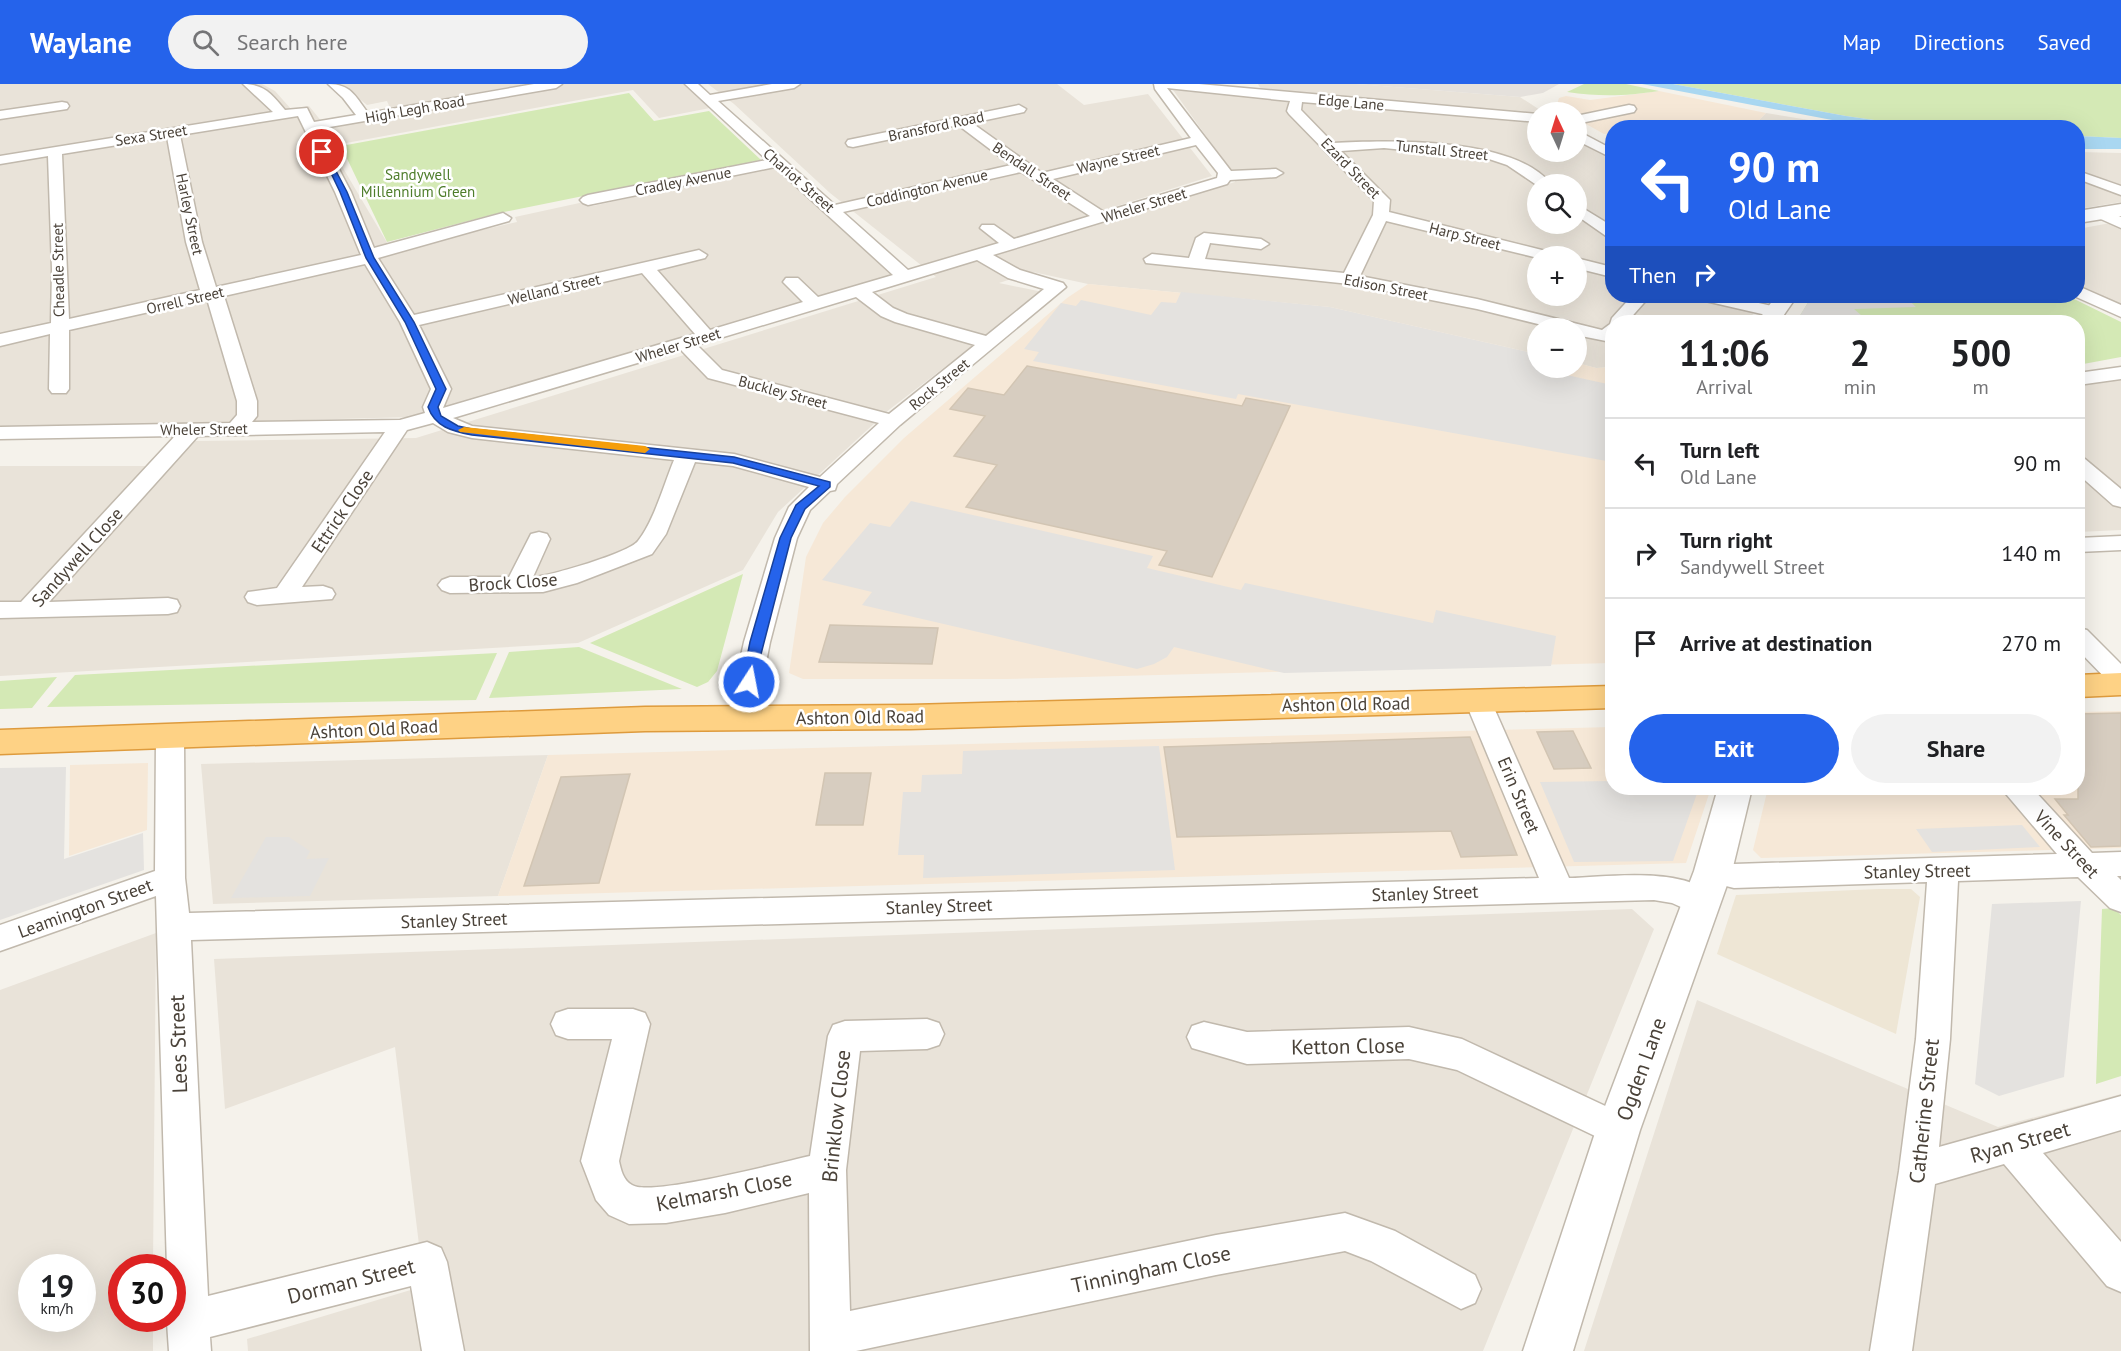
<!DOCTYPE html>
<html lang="en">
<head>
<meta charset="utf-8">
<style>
  body { margin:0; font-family:"PT Sans",sans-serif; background:#f2f2f2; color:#202124; height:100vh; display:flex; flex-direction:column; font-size:22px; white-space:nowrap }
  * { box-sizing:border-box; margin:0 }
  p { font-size:20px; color:#757577 }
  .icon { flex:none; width:33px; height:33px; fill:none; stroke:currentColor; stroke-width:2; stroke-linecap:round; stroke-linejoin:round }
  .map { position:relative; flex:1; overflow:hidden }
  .drawer { position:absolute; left:1605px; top:231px; width:480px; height:480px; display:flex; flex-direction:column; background:#fff; border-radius:24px; box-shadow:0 6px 24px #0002 }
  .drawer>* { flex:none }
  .guide { position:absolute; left:1605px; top:36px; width:480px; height:183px; border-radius:24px; box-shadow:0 6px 24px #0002; background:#2563eb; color:#fff; overflow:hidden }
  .needle { width:39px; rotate:356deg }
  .fabs { position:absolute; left:1527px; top:18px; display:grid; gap:12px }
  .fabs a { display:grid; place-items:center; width:60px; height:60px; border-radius:50%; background:#fff; box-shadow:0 6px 24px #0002; font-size:30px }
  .speed { position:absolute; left:18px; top:1170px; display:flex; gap:12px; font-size:30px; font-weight:700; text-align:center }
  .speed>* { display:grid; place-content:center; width:78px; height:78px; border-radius:50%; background:#fff; box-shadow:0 6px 24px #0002; line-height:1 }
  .speed small { font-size:15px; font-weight:400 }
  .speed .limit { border:9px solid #d22; background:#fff; color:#111 }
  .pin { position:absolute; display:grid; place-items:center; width:51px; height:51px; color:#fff; margin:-26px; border:3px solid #fff; border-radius:50%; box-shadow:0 2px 6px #0007 }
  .me { position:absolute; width:66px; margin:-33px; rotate:11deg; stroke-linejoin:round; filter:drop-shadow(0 0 4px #0008) }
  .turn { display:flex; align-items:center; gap:21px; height:126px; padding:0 24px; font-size:27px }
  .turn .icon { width:78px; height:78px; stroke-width:2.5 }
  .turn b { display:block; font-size:42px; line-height:51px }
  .then { display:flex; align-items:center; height:57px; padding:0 24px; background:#0003; gap:12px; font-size:22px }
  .eta { display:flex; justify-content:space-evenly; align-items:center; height:102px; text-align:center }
  .eta b { font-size:36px; font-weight:800; line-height:42px }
  .primary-button { display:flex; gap:12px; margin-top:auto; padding:12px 24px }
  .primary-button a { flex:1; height:69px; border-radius:36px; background:#2563eb; color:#fff; font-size:24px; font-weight:800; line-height:69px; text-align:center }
  .primary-button a+a { background:#f2f2f2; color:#202124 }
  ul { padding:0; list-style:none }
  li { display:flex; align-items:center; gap:18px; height:90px; padding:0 24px; border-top:2px solid #e0e0e0 }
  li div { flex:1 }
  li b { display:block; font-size:22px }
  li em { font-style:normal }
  header { display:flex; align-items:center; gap:36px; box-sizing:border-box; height:84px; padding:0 30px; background:#2563eb; color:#fff }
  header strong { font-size:28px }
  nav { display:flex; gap:33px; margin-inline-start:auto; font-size:21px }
  .search { width:420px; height:54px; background:#f2f2f2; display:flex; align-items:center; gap:15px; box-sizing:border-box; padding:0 21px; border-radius:33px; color:#757577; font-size:22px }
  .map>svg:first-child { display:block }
  .residential { fill:#e9e3d9; fill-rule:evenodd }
  .commercial { fill:#f6e8d7 }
  .industrial { fill:#e5e1dc }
  .education { fill:#eee6d5 }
  .green { fill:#d4e9b5 }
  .parking { fill:#e4e2df }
  .water { fill:#a9d7f1 }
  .building { fill:#d7cdc0; stroke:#d2c5b3; stroke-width:1.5 }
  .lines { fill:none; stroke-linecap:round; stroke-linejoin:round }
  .minor-casing { stroke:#c1b9ad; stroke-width:3 }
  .tertiary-casing { stroke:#c1b9ad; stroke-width:3 }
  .trunk-casing { stroke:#de9b3d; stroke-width:3 }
  .minor { fill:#fff; fill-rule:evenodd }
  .tertiary { fill:#fff; fill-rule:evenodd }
  .trunk { fill:#fed285; fill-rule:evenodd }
  .route { fill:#2563eb; stroke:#184099; stroke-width:1.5 }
  .slow { fill:#f59e0b }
  .labels { text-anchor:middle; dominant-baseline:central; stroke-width:5; stroke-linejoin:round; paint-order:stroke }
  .far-street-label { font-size:15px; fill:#4a4239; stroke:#fff }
  .far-park-label { font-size:15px; fill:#4e7d2b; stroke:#fff }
  .street-label { font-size:18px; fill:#4a4239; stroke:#fff }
  .near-street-label { font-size:21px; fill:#4a4239; stroke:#fff }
</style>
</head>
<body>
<header>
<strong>Waylane</strong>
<div class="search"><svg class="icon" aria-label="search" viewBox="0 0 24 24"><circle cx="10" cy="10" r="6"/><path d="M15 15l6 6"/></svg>Search here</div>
<nav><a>Map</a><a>Directions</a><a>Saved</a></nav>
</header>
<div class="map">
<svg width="2121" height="1267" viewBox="0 0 2121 1267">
  <rect width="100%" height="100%" fill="#f5f2eb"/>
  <path class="residential" d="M0 0H262L275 7 291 25 309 22 322 38 545 0H684L710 24 659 34 633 6 330 62 392 167 517 138 515 133 584 118 593 122 773 82 897 191 411 333 0 344Z
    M341 0H526L390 24 387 17 367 21Z
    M708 0H1057L1084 21 1148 10 1212 92 1079 134 1091 142 1235 98 1232 88 1173 6 1537 39 1538 68H1576L1577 52 1612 74V212H1764L1748 238H1612V283L1596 284 1577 279 1576 244H1538L1537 270 1330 223 1088 200 1033 188 999 199 1043 208 890 325 778 428 743 486 578 559 0 592V382H169L195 357 416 354 936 193 830 109 734 20ZM1538 100H1576V140H1538ZM1538 172H1576V212H1538Z
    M1258 0H1356L1520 13 1543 28 1537 30 1262 7Z
    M1766 29 1852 43 1667 44 1757 38Z
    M2078 68 2121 69V118L2078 125Z
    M2121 137V222L2078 201V145Z
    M2121 294V446L2078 448V301Z
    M548 671 498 812 213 820 201 680Z
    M1632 825 1654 845 1483 1267H248L247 1255 424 1202 395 963 225 1025 214 875Z
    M156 849 153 1183 122 1184V1234L153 1235V1267H0V906ZM32 1184H82V1234H32Z
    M1697 916 1998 1043 2121 1010V1267H1584Z"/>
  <path class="commercial" d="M1659 7 1766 29 1757 38 1699 42 1612 44V49L1604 50 1577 35 1576 28H1566L1557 21 1559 14 1566 12 1590 16Z
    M1088 200 1330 223 1537 270 1538 284H1576L1577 279 1596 284 1612 283V579L1006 595H803L789 589 806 473 823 439 845 413 904 354 1067 214Z
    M2121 627V764L1761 774 1753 766 1768 704H2078V628Z
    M1612 643V704H1711L1686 779 498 812 548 671Z
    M148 679 147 746 69 772 70 681Z"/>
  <path class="industrial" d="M1356 0H1559L1543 9 1520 13Z"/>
  <path class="education" d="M1879 805H1911L1920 813 1896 950 1717 870 1736 811Z"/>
  <path class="green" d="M1584 0H1626L1659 7C1626 12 1601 13 1567 8Z
    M1673 0H2121V54L2078 52V44L1923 43 1846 32Z
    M629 9 654 37 709 27 761 76 499 129 387 158 341 62Z
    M1812 212H2068L2121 238V273L2078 281V238H1796Z
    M743 490 717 587 708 598 697 603 590 559Z
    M579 563 682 605 489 614 509 568Z
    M497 569 476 616 47 623 75 591Z
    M57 593 32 624 0 625V597Z
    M2114 824 2121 831V992L2096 1000 2102 825Z"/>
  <path class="parking" d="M1181 208 1330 223 1537 270 1538 284H1566L1562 290 1612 301V378L1238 310 1236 315 1033 277 1039 268 1024 265 1061 219 1076 222 1081 216 1151 231 1161 218 1176 219Z
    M1812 212H1904L1916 223 1854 225 1869 238H1796Z
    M911 417 1153 472 1147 484 1241 506 1245 499 1433 539 1436 526 1556 552 1551 582 1284 589 1174 563 1167 573 1154 580 1137 585 862 521 872 508 822 496 870 439 890 443Z
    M1159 662 1175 786 923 794 924 771H898L903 708H921L922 691 962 690 963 667Z
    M66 683 64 775 143 749 144 786 0 836V684Z
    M1612 697V704H1699L1673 777 1574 778 1540 698Z
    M2022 741 2040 763 1932 768 1916 745Z
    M266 753H289L310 767 306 775 329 774 310 812 231 814Z
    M2081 817 2064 993 1999 1012 1975 1000 1992 820Z"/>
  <path class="water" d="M1642 0H1673L1846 32 1923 43H1869Z
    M2078 52 2121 54V65H2078Z"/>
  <path class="building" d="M1027 282 1242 322 1246 314 1290 322 1212 493 1159 481 1167 467 966 423 997 381 954 372 985 332 950 325 968 304 1004 311Z
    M830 541 938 544 932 580 819 578Z
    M2121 629V762L2091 763 2064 731H2068L2055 715H2078V630Z
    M1573 647 1591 684 1554 685 1537 648Z
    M1470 653 1517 771 1461 773 1451 747 1177 753 1164 663Z
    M825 689H871L863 741H816Z
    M630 690 599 799 524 802 561 693Z"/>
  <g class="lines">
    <g class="minor-casing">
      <path id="minor" d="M243 0C264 0 272 10 285 26L307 24 314 38 356 31 343 14 328 0C351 0 355 12 368 29L534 0H562L556 4 318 45 351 108 374 164 503 129 511 134 509 137 378 174 414 231 699 166 707 171 705 174 657 186 710 246 803 218 783 198 786 194H798L818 213 893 191 775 83 588 121 583 119 580 116 583 113 588 111 767 76 685 0H698L710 11 772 0H800L794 4 718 17 835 121 1011 81 958 41 853 63 848 62 846 59 848 56 1019 21 1026 25 1024 28 972 39 1042 89 1191 54 1155 5 1154 0H1199L1538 30V38L1302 18 1301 26 1333 59C1389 56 1514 53 1551 100L1538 102 1507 81 1486 74 1384 64 1341 67 1390 116 1389 128 1554 169 1556 172H1538V174L1386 137 1360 192 1477 215 1602 246 1610 240 1612 234 1632 212H1650L1627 238H1612V256L1606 257 1576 251V244H1554L1477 225 1350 200 1146 179 1144 175 1152 170 1189 174 1196 154 1204 149 1261 155 1269 160 1261 165 1210 159 1205 175 1344 189 1373 131 1374 117 1289 30 1287 27 1290 17 1167 4 1231 87 1276 85 1283 89 1276 93 1230 96 1227 100 993 171 1020 186 1063 199 1066 203 900 341 837 400 835 406 830 407 810 426 797 454 770 558 755 635 751 642 741 645 731 642 727 635 744 558 775 454 789 423 809 403 733 382 695 378 666 450 652 470 577 499 543 508 450 509 442 506 438 501 442 496 450 493H509L531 450 539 448 547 450 550 455 533 493C550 492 629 469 638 457 654 437 664 400 674 376L472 354 448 348 433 339 407 346 302 503 323 502 332 505 335 510 332 515 257 521 248 518 245 513 248 508 277 504 385 348 198 352 49 518 168 514 177 516 180 522 177 528 168 530 0 534V518H21L175 352 0 355V343L230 339 237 331V317L207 215 69 246V305L66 309H52L49 305 50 250 0 262V250L51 239 52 185 48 72 0 80V72L273 28ZM298 32 335 108 361 171 216 203 202 158 180 51ZM167 53 186 158 200 206 69 235 62 70ZM1196 61 1218 89 1217 94 1104 128 1053 95ZM1021 88 1090 132 1014 155 994 141H982L980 144 999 159 908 186 843 128ZM977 176 1008 194 1044 205 986 252 907 230 893 224 872 208ZM365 180 400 238 431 305 423 323 425 329 400 336 252 338 257 332V317L224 212ZM642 189 695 250 443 324 451 305 419 241ZM856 213 881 232 895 238 975 261 889 330 722 286 697 261ZM681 266 708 294 879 339 820 393 734 370 472 342 453 334Z
        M62 18 67 19 69 22 67 25 0 35V27Z
        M1629 21 1634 22 1636 25 1634 28 1576 40V32Z
        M1576 46 1612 65V74L1576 56Z
        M2078 87 2121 102V111L2078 95Z
        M1576 120 1612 142V154L1606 152 1576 131Z
        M2099 124 2121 133V144L2094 132 2091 129 2094 126Z
        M1576 174 1612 183V193L1576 184Z
        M2078 202 2121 221V233L2074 212H2078Z
        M1698 212H1727L1781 224 1784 228 1781 232 1775 233 1701 216Z
        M2121 283V295L2078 301V289Z
        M2078 373 2085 375 2121 405V423L2113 421 2078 390Z
        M2121 452V466L2078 468V454Z
        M2078 544 2087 546 2121 580V604L2112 601 2078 566Z
        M1478 608 1487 610 1491 617 1569 794C1606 793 1697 780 1717 819L1712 828 1701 832 1672 819 1654 816 191 856 208 1212 427 1158 441 1164 447 1178 464 1267H422L411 1202 210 1253 211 1267H169L167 1238 168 1234H172V1184H167L156 812 0 867V841L155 787 156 654 160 647 170 644 180 647 184 654 185 794 189 829 1539 794 1465 617 1469 610Z
        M2001 704H2032L2092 769 2121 768V792H2117L2121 796V828L2110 824 2078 793 1958 797 1950 955 1939 1063 2121 1012V1046L2043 1069 2121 1158V1208L2107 1202 2004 1080 1935 1100 1912 1267H1870L1899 1087 1916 955 1927 798 1734 804 1702 796 1698 787 1702 778 1713 775 1734 780 2057 770Z
        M568 925H633L645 929 650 940 619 1077C621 1086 623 1096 632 1101 650 1113 783 1078 810 1072L828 952 833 941 845 937 927 935 939 939 944 950 939 961 927 965 860 967 846 1086 850 1227 1216 1151 1345 1129 1395 1147 1475 1191 1481 1205 1475 1219 1461 1225 1371 1177 1345 1167 1216 1191 856 1267H810L809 1109 725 1129 666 1139 629 1140 609 1131 596 1116 581 1077 612 955H568L556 951 551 940 556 929Z
        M1204 938 1247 948 1409 943 1462 955 1631 1034 1636 1046 1631 1058 1618 1063 1457 986 1409 975 1247 980 1192 964 1187 953 1192 942Z"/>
    </g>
    <g class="tertiary-casing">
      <path id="tertiary" d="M2121 120V132L2078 139V127Z
        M1776 212H1797L1779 238H1757Z
        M1718 704H1752L1732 787 1640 1046 1573 1267H1523L1596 1046 1694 787Z"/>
    </g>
    <g class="trunk-casing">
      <path id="trunk" d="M2121 589V611L2078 613V591Z
        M1612 602V624L911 645 645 647 0 670V646L645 623 911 621Z"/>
    </g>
    <use href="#minor" class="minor"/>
    <use href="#tertiary" class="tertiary"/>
    <use href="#trunk" class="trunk"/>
  </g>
  <path class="route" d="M320 66 326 68 347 108 374 174 414 238 446 305 438 323 441 332 458 342 472 345 734 373 830 398V403L805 425 791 454 753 601H744L742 598 750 558 780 454 796 421 819 402 733 379 472 351C452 347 435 343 428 323L436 305 405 238 366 174 340 108Z"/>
  <path class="slow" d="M464 343 645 362 650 365 645 369 460 348 458 346Z"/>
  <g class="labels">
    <g class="far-street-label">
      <text transform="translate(1351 18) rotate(5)">Edge Lane</text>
      <text transform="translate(415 25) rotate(-10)">High Legh Road</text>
      <text transform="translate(936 42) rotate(-12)">Bransford Road</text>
      <text transform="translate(151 51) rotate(-9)">Sexa Street</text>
      <text transform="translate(1442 66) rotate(6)">Tunstall Street</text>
      <text transform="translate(1118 75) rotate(-13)">Wayne Street</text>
      <text transform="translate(1351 84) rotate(46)">Ezard Street</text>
      <text transform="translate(1032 87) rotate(34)">Bendall Street</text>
      <text transform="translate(799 96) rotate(41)">Chariot Street</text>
      <text transform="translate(683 97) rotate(-11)">Cradley Avenue</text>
      <text transform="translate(927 104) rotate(-13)">Coddington Avenue</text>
      <text transform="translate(1144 121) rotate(-17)">Wheler Street</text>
      <text transform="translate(190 130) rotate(78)">Harley Street</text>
      <text transform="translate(1465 152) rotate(14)">Harp Street</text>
      <text transform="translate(58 186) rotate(-91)">Cheadle Street</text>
      <text transform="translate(1386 203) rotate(11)">Edison Street</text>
      <text transform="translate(554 205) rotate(-13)">Welland Street</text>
      <text transform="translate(185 216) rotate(-13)">Orrell Street</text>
      <text transform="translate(678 261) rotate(-17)">Wheler Street</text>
      <text transform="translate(939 300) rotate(-39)">Rock Street</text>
      <text transform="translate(783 308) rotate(15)">Buckley Street</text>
      <text transform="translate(204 345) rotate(-1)">Wheler Street</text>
    </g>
    <g class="far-park-label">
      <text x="418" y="90">Sandywell<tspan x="418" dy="17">Millennium Green</tspan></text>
    </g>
    <g class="street-label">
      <text transform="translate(342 427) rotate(-56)">Ettrick Close</text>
      <text transform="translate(77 473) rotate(-48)">Sandywell Close</text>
      <text transform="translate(513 498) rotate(-4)">Brock Close</text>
      <text transform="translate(1346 620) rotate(-1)">Ashton Old Road</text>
      <text transform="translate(860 633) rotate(-1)">Ashton Old Road</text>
      <text transform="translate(374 645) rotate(-3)">Ashton Old Road</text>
      <text transform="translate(1519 711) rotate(67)">Erin Street</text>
      <text transform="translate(2067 760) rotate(47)">Vine Street</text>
      <text transform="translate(1917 787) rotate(-1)">Stanley Street</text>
      <text transform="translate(1425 809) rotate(-2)">Stanley Street</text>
      <text transform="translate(939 822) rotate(-2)">Stanley Street</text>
      <text transform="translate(85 824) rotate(-20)">Leamington Street</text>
      <text transform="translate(454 836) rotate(-2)">Stanley Street</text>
    </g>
    <g class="near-street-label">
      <text transform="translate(178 960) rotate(-92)">Lees Street</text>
      <text transform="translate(1348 962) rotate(-1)">Ketton Close</text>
      <text transform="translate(1641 985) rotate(-70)">Ogden Lane</text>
      <text transform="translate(1924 1027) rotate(-84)">Catherine Street</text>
      <text transform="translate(836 1032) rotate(-84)">Brinklow Close</text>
      <text transform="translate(2020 1058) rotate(-16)">Ryan Street</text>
      <text transform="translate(724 1107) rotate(-11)">Kelmarsh Close</text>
      <text transform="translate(1151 1185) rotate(-12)">Tinningham Close</text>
      <text transform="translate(351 1197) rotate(-14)">Dorman Street</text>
    </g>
  </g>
</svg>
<div class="fabs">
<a><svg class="needle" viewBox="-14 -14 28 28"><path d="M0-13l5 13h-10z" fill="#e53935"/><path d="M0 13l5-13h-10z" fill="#757577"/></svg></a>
<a><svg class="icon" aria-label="search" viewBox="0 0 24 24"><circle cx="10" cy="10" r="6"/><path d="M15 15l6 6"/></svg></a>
<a>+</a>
<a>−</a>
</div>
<div class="speed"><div>19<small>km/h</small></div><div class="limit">30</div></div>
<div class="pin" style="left:322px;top:68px;background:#d93025"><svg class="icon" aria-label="arrive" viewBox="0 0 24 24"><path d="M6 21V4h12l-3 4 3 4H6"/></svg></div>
<svg class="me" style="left:749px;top:598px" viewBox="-20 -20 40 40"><circle r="17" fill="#2563eb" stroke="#fff" stroke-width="3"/><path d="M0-11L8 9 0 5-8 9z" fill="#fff"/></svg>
<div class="guide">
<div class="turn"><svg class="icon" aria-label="left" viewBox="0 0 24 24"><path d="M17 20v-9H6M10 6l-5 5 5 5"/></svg><div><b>90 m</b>Old Lane</div></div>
<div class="then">Then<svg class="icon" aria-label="right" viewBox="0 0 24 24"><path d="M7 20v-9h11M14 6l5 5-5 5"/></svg></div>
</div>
<section class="drawer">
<div class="eta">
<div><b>11:06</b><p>Arrival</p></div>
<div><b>2</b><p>min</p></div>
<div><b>500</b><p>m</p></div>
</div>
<ul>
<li><svg class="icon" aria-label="left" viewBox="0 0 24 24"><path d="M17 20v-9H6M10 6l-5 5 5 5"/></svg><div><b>Turn left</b><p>Old Lane</p></div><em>90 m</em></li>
<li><svg class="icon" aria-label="right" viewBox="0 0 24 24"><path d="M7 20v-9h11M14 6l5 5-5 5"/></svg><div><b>Turn right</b><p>Sandywell Street</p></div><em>140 m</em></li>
<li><svg class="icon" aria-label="arrive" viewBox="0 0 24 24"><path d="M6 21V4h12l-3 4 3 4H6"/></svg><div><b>Arrive at destination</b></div><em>270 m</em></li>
</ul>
<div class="primary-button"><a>Exit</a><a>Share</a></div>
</section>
</div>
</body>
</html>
